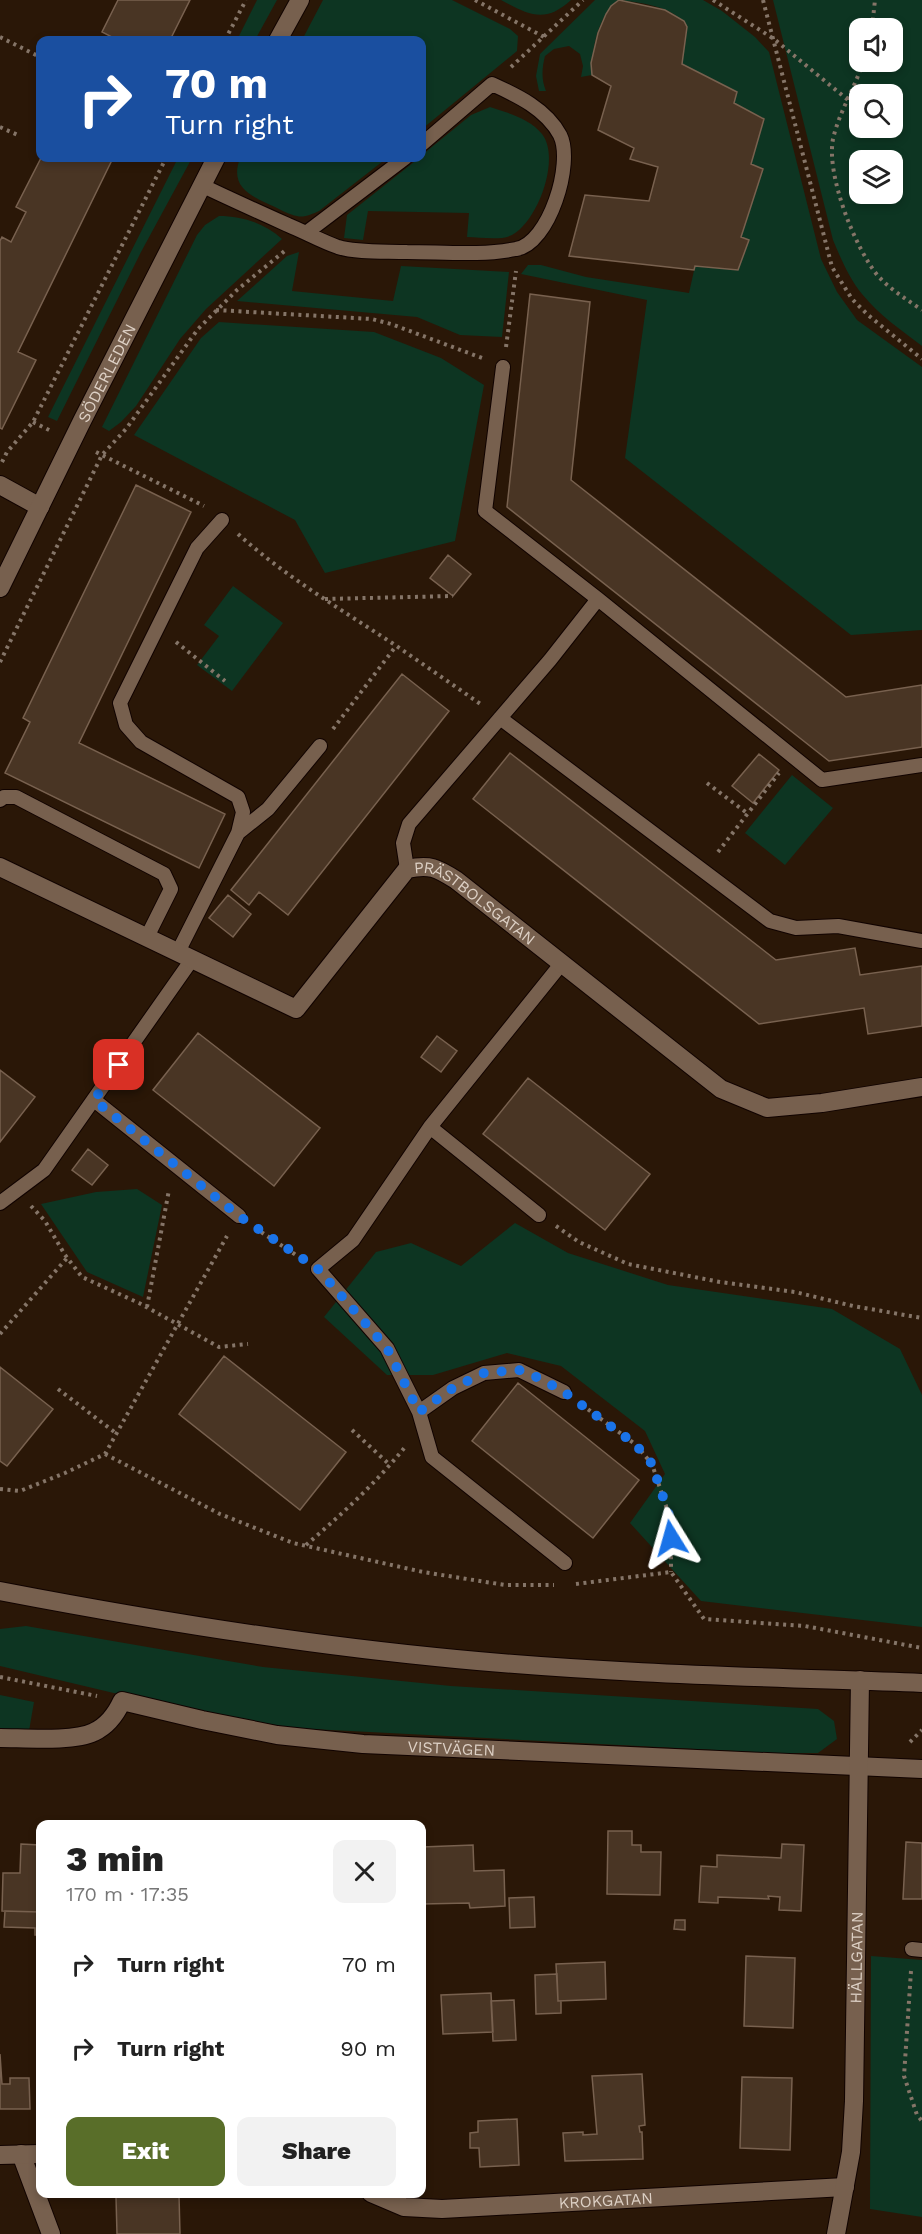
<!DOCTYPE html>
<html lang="en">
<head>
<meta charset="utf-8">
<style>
  body { margin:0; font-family:"Work Sans",sans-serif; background:#f2f2f2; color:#222; height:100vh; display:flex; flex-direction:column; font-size:22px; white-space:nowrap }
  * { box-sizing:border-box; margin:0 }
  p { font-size:20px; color:#767676 }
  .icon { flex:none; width:33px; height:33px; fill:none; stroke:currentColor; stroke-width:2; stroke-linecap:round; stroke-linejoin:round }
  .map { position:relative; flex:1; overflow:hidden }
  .side { position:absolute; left:36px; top:1820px; width:390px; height:378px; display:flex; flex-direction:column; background:#fff; border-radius:12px; box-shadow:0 3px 9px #0003 }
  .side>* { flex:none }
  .banner { position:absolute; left:36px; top:36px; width:390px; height:126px; border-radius:12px; box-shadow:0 3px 9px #0003; background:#1a4fa0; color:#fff; overflow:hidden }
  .buttons { position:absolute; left:849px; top:18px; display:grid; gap:12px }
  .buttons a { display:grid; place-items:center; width:54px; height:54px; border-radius:12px; background:#fff; box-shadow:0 3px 9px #0003; font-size:30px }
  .pin { position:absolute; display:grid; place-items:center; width:51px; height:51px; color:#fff; margin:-26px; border-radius:12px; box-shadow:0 3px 9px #0006 }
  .me { position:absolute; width:66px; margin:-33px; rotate:352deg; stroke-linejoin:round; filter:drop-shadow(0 0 4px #0008) }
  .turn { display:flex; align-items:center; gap:21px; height:126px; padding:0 30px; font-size:27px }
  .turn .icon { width:78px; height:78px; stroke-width:2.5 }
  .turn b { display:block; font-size:42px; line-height:51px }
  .round { display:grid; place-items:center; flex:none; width:63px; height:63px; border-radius:12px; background:#f2f2f2 }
  .head { display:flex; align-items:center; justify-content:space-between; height:102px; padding:0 30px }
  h1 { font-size:36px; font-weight:800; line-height:45px }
  .cta { display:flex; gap:12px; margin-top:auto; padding:12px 30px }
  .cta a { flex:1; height:69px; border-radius:12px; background:#596e29; color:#fff; font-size:24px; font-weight:800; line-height:69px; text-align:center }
  .cta a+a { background:#f2f2f2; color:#222 }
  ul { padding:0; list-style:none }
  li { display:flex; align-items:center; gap:18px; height:84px; padding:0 30px }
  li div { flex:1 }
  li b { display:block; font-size:22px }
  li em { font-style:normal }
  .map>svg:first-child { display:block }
  .green { fill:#0d3522; fill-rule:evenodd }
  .building { fill:#493524; stroke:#78614f; stroke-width:1.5 }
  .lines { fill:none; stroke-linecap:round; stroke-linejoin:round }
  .lane-casing { stroke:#110300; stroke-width:16 }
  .street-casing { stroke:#110300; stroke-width:20 }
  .secondary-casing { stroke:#110300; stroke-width:20 }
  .path { stroke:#857568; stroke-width:4; stroke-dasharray:3 4.5; stroke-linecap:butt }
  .lane { stroke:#77604e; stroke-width:14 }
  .street { stroke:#77604e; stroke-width:18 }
  .secondary { stroke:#77604e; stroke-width:18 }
  .route { stroke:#1a73e8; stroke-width:10; stroke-dasharray:0 18 }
  .labels { text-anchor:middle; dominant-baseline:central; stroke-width:5; stroke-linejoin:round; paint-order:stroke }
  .street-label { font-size:16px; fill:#ddd0c5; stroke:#200e01 }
</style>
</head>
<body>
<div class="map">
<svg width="922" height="2234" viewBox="0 0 922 2234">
  <rect width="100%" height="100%" fill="#2a1707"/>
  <path class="green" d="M257 0H277L255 40H237Z
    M323 0H452L510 29 518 36 517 51 422 129V40H302Z
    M501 0H571C545 24 529 15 501 0Z
    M595 0H703L722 11 755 37 769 52 821 259 837 292 857 320 922 367V630L851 635 625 458 647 300 521 274 528 265H541L586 277 689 293 695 266 738 269 749 240 741 237 762 169 751 164 764 119 734 103 737 92 682 64 687 27C674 6 642 3 619 0 598 15 591 50 592 75L581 77 583 66 580 54 569 46 554 49 545 56C542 68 541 79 546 91H539L536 76 540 54Z
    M773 0H922V346C901 330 879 315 862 294 849 278 841 259 833 240ZM860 28H892V62H860ZM860 94H892V128H860ZM860 160H892V194H860Z
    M490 107C508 113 529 118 542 134 561 158 538 221 512 235 500 241 480 237 467 237L469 213 368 211 363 240 344 238 347 215 419 158H422V155L471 115Z
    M178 158H192L141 252 57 421 48 417Z
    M240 158H387L319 211C312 214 304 218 297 216 290 215 281 210 275 207 251 196 229 188 240 158Z
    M219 216C242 216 264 223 282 239L206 309 180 339 136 406 121 422 109 431 102 427 197 235 205 225Z
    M299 252 292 291 393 301 401 266 509 272 502 337 460 335 417 317 237 301 287 256Z
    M219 322 374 332 441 358 484 385 455 541 325 573 295 520 134 435 201 338Z
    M233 586 283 623 232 691 197 665 219 636 204 625Z
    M792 775 833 808 785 865 745 833Z
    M137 1189 162 1205 143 1297 87 1272 41 1204 96 1192Z
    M515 1223 568 1253 668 1285 832 1309 900 1349 922 1395V1627L701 1601 630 1523 665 1474 645 1431 561 1366 507 1353 433 1375H387L324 1317 376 1252 411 1243 461 1266Z
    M26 1626 263 1667 451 1686 818 1709 834 1721 837 1739 818 1753H773L292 1728 160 1704 0 1666V1629Z
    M0 1695 34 1702 29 1731H0Z
    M871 1956 922 1960V2217L870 2209Z"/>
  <path class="building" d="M118 0H190L170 40H110L112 37 102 32Z
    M619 0 665 10 684 21 687 27 682 64 737 92 734 103 764 119 751 164 763 169 741 237 749 240 738 270 695 266 694 270 569 256 585 195 649 201 658 167 630 159 634 148 598 130 611 86 592 75 591 63 598 33 606 14 611 6Z
    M41 158H113L18 352 36 360 2 429 0 428V241L2 237 11 242 26 212 16 207Z
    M530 294 590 302 571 480 846 697 922 685V747L829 761 507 507Z
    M136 485 191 512 79 743 225 814 199 868 5 773 30 722 23 718Z
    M448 555 471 574 453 596 430 578Z
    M402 674 449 711 288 915 259 892 249 905 231 890Z
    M510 753 776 960 855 948 860 975 922 966V1026L868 1034 864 1008 759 1024 473 799Z
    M759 754 779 770 753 803 732 786Z
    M228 895 251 914 233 937 209 918Z
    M198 1033 320 1128 274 1186 153 1090Z
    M437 1036 457 1051 441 1072 421 1057Z
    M0 1070 35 1097 0 1142Z
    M528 1078 650 1174 605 1230 483 1134Z
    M88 1149 108 1165 92 1185 72 1170Z
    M224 1356 346 1452 300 1510 179 1414Z
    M0 1367 53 1409 7 1466 0 1461Z
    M518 1383 639 1480 593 1538 472 1441Z
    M608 1831H632V1845H641V1852H661L660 1895 607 1894Z
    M906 1842 922 1843V1899H903Z
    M21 1844 40 1845V1912L2 1911 3 1873H20Z
    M782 1844 804 1845 801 1911 779 1910 780 1897 768 1896 769 1899 718 1897V1903L699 1902 701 1866 717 1867V1855L781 1858Z
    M473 1845 474 1871 504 1870 505 1906 470 1908 469 1903 422 1904V1847Z
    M534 1897 535 1927 510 1928 509 1898Z
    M5 1911 40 1912V1935H35V1928L4 1927Z
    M675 1920H685V1930L674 1929Z
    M746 1956 795 1958 793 2028 744 2026Z
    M605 1962 606 1999 558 2001 556 1964Z
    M557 1974 558 2001H561V2013L536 2014 535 1975Z
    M491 1993 493 2032 443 2034 441 1995Z
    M514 2000 516 2040 493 2041 491 2001Z
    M0 2054 2 2084H10V2078H29L30 2109H0Z
    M642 2074 645 2125 639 2126 640 2132H642L643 2159 565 2161 563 2133 583 2132V2135L597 2134 592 2076Z
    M742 2077 792 2078 790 2150 740 2148Z
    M517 2119 519 2165 480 2167 479 2148H470V2133L478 2132V2121Z
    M179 2195 180 2234H117L116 2197Z"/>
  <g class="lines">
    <g class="lane-casing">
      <path id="lane" d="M201 185C230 199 259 212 288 225 305 232 321 241 338 247 357 253 387 251 407 252 443 252 481 256 516 249 549 244 574 163 560 135 546 109 518 96 492 84L422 144
        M306 233 405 158
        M503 367 485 511 598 599 822 780 922 765
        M500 718 770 921 796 928 838 926 922 941
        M0 800 4 797H16L164 874 171 889 147 937
        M238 833 268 809 320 746
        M407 869 403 843 409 824 550 660 598 599
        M178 952 238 833 243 812 238 797 141 742 126 725 120 703 197 548 222 520
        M562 963 430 1127 353 1240 318 1269 387 1348 419 1412 432 1457 565 1563
        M94 1100 239 1216
        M430 1127 539 1215
        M0 1203 44 1170 193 958
        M419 1412 453 1388 484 1373 519 1370 564 1392
        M912 1949 922 1950"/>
    </g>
    <g class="street-casing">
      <g id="street">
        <path d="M0 485 40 507"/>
        <path id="s1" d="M0 867 296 1009 407 869C430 864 437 868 456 880L721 1089 767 1108 822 1103 922 1087"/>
        <path id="s2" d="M0 1738C24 1738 74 1742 94 1732 107 1726 116 1714 122 1701L202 1720 277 1735 363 1744 922 1769"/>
        <path d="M21 2154 51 2234"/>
        <path d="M0 2155 40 2154"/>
        <path id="s3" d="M371 2193 404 2207 442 2209 845 2187"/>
        <path id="s4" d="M836 2234 851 2152 854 2101 860 1680"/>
      </g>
    </g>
    <g class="secondary-casing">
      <g id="secondary">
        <path d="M278 40 300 0"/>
        <path id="s5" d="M0 588 82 421 216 158"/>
        <path d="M0 1591C151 1620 304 1645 456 1659 611 1674 767 1677 922 1683"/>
      </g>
    </g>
    <path class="path" d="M475 0 544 37
      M713 0 774 39 848 100
      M763 0 832 267 852 299 868 315 922 359
      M872 28 875 0
      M0 37 40 57
      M225 40 246 0
      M863 62C855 88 839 112 833 139 826 175 855 248 878 276 891 290 906 299 922 310
      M511 67 583 0
      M0 127 20 136
      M216 310 372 319 391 324 482 358
      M506 347 516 271
      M33 422 51 431
      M96 452 204 506
      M2 462 7 452 33 422 166 158
      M238 534C286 577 342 610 395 645 424 665 453 685 482 705
      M325 599 453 596
      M176 642 225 681
      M0 662 102 455 126 429 198 329 237 290 287 249
      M333 729 396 646
      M707 783 747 813
      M718 852 779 773
      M31 1206 45 1221 65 1255 82 1277 139 1303 219 1347 248 1344
      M556 1226 579 1242 628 1264 720 1282 795 1292 853 1306 922 1318
      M255 1228 299 1257
      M147 1307 169 1190
      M0 1334 67 1258
      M58 1389 117 1434
      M582 1405 635 1444 652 1464 671 1521V1572
      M352 1430 390 1465
      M105 1454 220 1514 293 1543 423 1572 505 1585H554
      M0 1489 20 1491 65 1473 105 1454 227 1236
      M306 1545C341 1515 376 1483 405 1447
      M576 1584 671 1572 704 1619 805 1626 922 1648
      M0 1677 97 1696
      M910 1742 922 1730
      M911 1971 904 2076 917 2115 922 2121"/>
    <use href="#lane" class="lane"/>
    <use href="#street" class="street"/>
    <use href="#secondary" class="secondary"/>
  </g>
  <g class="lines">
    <path class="route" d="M119 1065 94 1100 239 1216 318 1269 387 1348 419 1412 453 1388 484 1373 519 1370 539 1378 564 1392 635 1444 652 1464 671 1521V1538"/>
  </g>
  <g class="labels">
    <g class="street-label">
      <text stroke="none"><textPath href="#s5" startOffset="240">SÖDERLEDEN</textPath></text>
      <text stroke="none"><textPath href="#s1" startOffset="586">PRÄSTBOLSGATAN</textPath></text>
      <text stroke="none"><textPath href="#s2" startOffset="471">VISTVÄGEN</textPath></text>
      <text stroke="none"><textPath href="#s4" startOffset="278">HÄLLGATAN</textPath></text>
      <text stroke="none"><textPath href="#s3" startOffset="238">KROKGATAN</textPath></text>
    </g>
  </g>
</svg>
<div class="buttons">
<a><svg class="icon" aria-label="sound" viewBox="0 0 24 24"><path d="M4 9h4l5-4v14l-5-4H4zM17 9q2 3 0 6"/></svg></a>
<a><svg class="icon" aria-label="search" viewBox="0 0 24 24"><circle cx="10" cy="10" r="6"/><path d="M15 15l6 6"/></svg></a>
<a><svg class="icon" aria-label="layers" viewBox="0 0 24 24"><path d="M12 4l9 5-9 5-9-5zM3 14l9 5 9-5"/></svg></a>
</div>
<div class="pin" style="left:119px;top:1065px;background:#d93025"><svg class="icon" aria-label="arrive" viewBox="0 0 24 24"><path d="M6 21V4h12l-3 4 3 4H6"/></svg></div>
<svg class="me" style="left:671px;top:1538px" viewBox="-20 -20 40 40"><path d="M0-17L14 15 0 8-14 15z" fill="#1a73e8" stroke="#fff" stroke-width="4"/></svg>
<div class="banner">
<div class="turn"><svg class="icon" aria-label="right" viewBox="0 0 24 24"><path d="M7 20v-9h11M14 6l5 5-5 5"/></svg><div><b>70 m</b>Turn right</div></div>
</div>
<section class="side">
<div class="head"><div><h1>3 min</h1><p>170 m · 17:35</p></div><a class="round"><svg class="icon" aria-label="close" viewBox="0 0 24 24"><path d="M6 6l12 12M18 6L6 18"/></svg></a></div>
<ul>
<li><svg class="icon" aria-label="right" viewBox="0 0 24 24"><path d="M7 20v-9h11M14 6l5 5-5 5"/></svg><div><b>Turn right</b></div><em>70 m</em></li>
<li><svg class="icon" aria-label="right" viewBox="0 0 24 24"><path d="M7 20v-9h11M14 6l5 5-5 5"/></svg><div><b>Turn right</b></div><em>90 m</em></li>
</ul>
<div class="cta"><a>Exit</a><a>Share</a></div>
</section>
</div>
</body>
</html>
